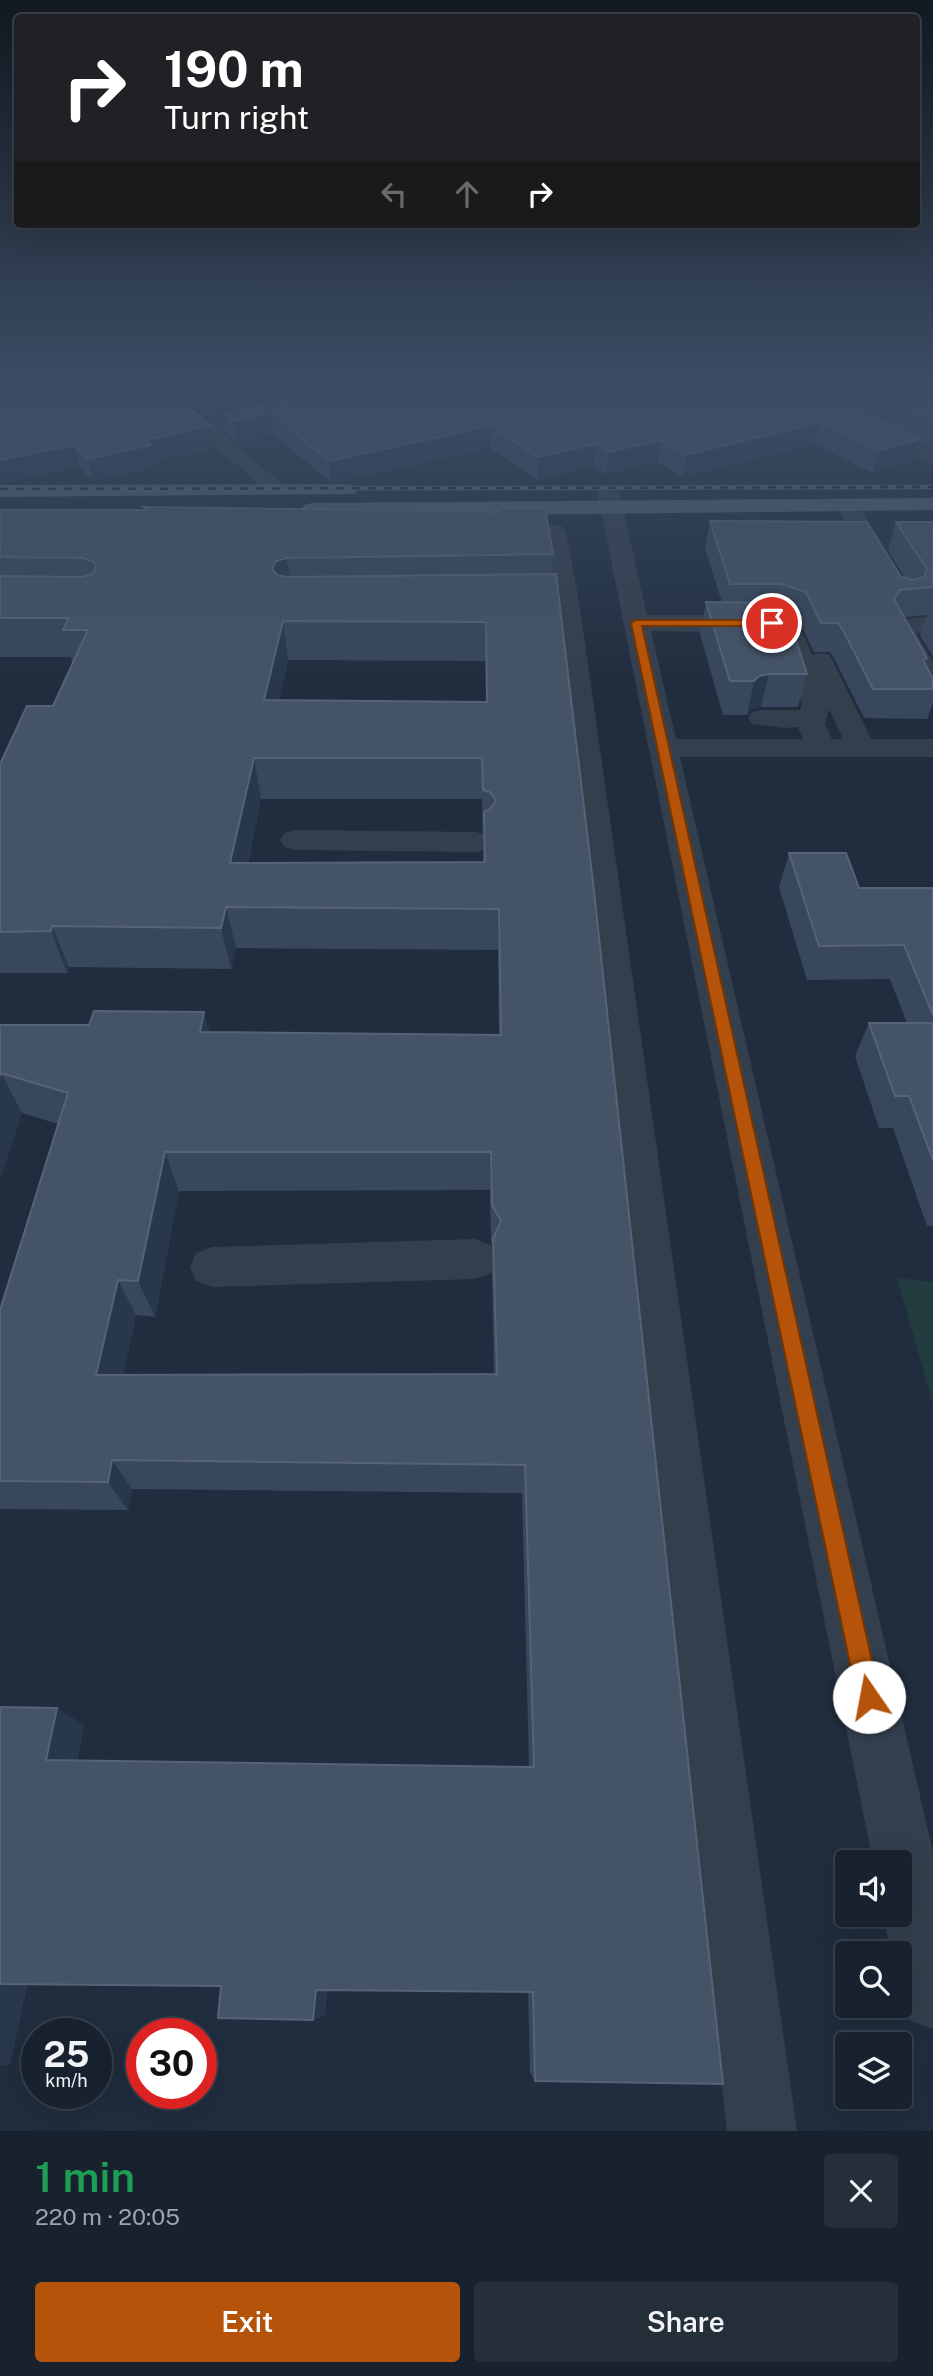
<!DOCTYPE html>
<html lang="en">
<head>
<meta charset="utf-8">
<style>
  body { margin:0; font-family:"Public Sans",sans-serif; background:#252f3a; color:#f1f3f6; height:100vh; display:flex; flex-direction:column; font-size:26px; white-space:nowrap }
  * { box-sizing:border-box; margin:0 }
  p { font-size:23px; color:#9fa4aa }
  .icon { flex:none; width:38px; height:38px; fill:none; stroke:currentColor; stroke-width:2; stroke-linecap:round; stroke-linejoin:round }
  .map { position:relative; height:2131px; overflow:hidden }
  .sheet { display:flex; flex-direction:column; background:#18222e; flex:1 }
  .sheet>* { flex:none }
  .hud { position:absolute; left:14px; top:14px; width:906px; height:214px; border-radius:7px; box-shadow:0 7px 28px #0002,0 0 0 2px #363f4a; background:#202124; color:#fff; overflow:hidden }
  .tools { position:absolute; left:835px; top:1850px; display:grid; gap:14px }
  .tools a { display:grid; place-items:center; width:77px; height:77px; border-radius:7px; background:#18222e; box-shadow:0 7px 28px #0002,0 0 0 2px #363f4a; font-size:35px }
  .speed { position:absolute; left:21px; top:2018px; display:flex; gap:14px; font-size:35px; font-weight:700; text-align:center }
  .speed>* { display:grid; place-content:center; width:91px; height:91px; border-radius:50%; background:#18222e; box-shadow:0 7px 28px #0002,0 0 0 2px #363f4a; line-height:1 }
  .speed small { font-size:18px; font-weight:400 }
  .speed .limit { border:10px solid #d22; background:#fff; color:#111 }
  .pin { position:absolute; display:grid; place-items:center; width:60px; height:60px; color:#fff; margin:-30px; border:4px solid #fff; border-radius:50%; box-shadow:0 2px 7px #0007 }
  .me { position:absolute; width:77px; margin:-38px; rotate:348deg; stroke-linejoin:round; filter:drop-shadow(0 0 5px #0008) }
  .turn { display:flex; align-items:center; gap:24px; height:147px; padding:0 35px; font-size:32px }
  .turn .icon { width:91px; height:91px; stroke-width:2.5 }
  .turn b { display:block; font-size:49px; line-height:60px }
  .lanes { display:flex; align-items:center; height:66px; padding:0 35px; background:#0003; justify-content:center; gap:35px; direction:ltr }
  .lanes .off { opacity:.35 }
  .round { display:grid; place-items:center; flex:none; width:74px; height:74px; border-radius:7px; background:#252f3a }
  .headline { display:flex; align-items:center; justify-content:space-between; height:119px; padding:0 35px }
  h1 { font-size:42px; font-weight:600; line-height:52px; color:#1e9e55 }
  .button { display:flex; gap:14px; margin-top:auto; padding:14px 35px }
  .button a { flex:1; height:80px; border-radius:7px; background:#b45309; color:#fff; font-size:28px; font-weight:600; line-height:80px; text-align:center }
  .button a+a { background:#252f3a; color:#f1f3f6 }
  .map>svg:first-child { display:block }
  .green { fill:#223c3f }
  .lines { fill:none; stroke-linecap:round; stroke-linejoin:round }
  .minor { fill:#343f4e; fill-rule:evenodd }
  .major { fill:#525e6e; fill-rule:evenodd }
  .rail-casing { stroke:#566376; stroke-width:4.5 }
  .rail { stroke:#1a2433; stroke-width:2.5; stroke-dasharray:8; stroke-linecap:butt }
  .wall { fill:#38475b; fill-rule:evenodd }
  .shaded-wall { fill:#29374b }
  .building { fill:#455367; stroke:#566377; stroke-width:2; fill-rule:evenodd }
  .route { fill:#b45309; stroke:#753606; stroke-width:2 }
</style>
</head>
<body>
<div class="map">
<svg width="933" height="2131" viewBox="0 0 933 2131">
  <rect width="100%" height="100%" fill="#202d3e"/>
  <path class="green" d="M897 1278 933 1282V1404Z"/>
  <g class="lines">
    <path class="minor" d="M147 386H167L211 424 278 410 285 412 287 416 285 420 222 433 283 485 287 489 283 493H269Z
      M765 386H788L933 451V465L768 390Z
      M608 485 616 486 619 491 647 615H775L798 623 812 655 820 653 829 655 833 661 871 739H933V757H680L933 1852V2029L909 2020 900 1995V1953H891L883 1914H900V1862H873L597 491 600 486ZM651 631 778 633 802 704 800 710H762L752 712 748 718 752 724 783 728 798 727 803 739H676ZM829 709 843 739H832L825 724Z
      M847 499 855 500 858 505 895 567 891 572H875L871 567 836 505 839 500Z
      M497 525H555L563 527 566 532 579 602 797 2131H727L555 602 545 539 489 537 486 532 489 527Z
      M933 616V632L916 633 933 662V694L923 692 919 686 887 626 891 621Z
      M296 830 476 832 487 835 492 842 487 849 476 852 296 850 285 847 280 840 285 833Z
      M475 1239 491 1245 497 1259 491 1273 475 1279 212 1287 196 1281 190 1267 196 1253 212 1247Z"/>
    <path class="major" d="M348 484 355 486 359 490 355 494 0 497V485Z
      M933 498V510L312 517 304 515 301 510 304 505 312 503Z"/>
    <g class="rail-casing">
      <path id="rail" d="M0 489 933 487"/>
    </g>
    <use href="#rail" class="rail"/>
  </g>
  <path class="wall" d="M0 386 214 448 155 461 156 467 93 481Z
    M171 386H267L271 403 292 399 273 386H933V448L921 443 916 460 873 473 814 444 683 477 657 462 606 474 594 466 537 480 490 448 332 483 274 435 237 443 228 434 225 418 212 420ZM839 387 835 400 815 391 825 389Z
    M144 507 553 554 552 574 535 2081 530 2072 528 1992 327 1990 325 2016 221 1986 27 1984 10 2064 0 2066V1707L84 1725 77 1761 529 1767 522 1493 132 1489 128 1510 0 1509V1310L58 1124 22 1113 0 1179V1025L210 1032 499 1035 498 950 236 948 231 969 69 967 67 973H0V764L53 706 73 663 71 657H0V510H145ZM288 660 486 661V702L279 700ZM261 799H482L483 862 248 863ZM490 1190 491 1242 493 1246 492 1275 494 1374 123 1375 136 1315 155 1317 179 1191Z
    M710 521 905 578 888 550 896 522H933V657L920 635 927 615 904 617 933 679V703L927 719 864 718 835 660 830 652H814L799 621 788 617 807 674 798 707H761L751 709 747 715H723L700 634 706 602H722L705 549Z
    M789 853 859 888H933V1226H927L893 1128H879L855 1056 869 1023H907L890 979 807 980 779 887Z"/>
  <path class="shaded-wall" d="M0 386H56L0 395Z
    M296 386H382L298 403Z
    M811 386H839V387L809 392Z
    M269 387 272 409 224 413 225 418 212 420 208 399Z
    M271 413 274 435 237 443 234 421Z
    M819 422 814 444 683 477 686 455Z
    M210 426 214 448 155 461 156 467 93 481 88 459 146 440Z
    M490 426V448L332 483 329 461Z
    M922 438 916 460 873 473 879 451Z
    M660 440 657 462 606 474 609 452Z
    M596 444 594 466 537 480 538 457Z
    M74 445 80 467 0 484V460Z
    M287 558 292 596 272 569 276 561Z
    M283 621 288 660 270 741 264 700Z
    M769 674 761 707 751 709 747 715 754 681 759 676Z
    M254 758 261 799 239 904 230 863Z
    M226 907 236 948 231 969 221 928Z
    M52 926 69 967 67 973 51 931Z
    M204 1012 216 1052 200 1032Z
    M1 1073 22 1113 0 1179V1076Z
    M165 1152 179 1191 155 1317 138 1281Z
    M118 1280 136 1315 116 1407 96 1375Z
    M112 1460 132 1489 128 1510 108 1482Z
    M57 1708 84 1725 74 1774 46 1760Z
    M27 1982 10 2064 0 2066V1983Z
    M327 1988 325 2016 313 2020 316 1990Z"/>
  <path class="building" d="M24 386H163L210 426 146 440 151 445 88 459 74 445 0 460V390Z
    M192 386H267L269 387 208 399Z
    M356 386H803L922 438 879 451 819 422 686 455 660 440 609 452 596 444 538 457 490 426 329 461 271 413 234 421 224 413Z
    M846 386H933V423Z
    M144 507 500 512V508L545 509 553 554 287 558 276 561 272 569 277 575 287 577 556 574 593 882 723 2084 535 2081 533 1992 316 1990 313 2020 218 2018 221 1986 0 1984V1707L57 1708 46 1760 534 1767 525 1465 112 1460 108 1482 0 1481V1310L68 1093 1 1073 0 1076V1025H89L94 1011 204 1012 200 1032 501 1035 499 909 226 907 221 928 52 926 51 931 0 932V764L27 706H53L88 630H63L69 618H0V576L81 577 93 574 96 566 93 561 82 558 0 557V510H148ZM283 621 486 622 487 702 264 700ZM254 758H482L483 790 490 792 496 801 490 809 484 812 485 862 230 863ZM165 1152H491L492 1205 501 1221 493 1239 497 1374 96 1375 118 1280 138 1281Z
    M710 521 867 522 901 577 913 580 924 577 927 569 896 522H933V587L900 590 894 599 927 658 923 660 933 679V689H873L843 630 838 623H821L806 592 781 584H730Z
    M706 602 784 603 807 674H769L759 676 754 681H730Z
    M789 853H846L859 888H933V1015L904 945 819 946Z
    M869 1023H933V1160L909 1096H895Z"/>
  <linearGradient id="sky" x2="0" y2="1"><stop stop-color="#121922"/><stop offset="0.56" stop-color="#3c4c63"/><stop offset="1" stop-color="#3c4c63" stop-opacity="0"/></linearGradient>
  <rect width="933" height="684" fill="url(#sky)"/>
  <path class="route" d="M636 620H772L777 623 772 626H642L880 1697 877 1706 869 1709 860 1706 857 1697 631 623Z"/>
</svg>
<div class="tools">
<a><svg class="icon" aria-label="sound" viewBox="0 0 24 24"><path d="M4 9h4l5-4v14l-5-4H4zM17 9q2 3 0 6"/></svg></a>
<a><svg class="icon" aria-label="search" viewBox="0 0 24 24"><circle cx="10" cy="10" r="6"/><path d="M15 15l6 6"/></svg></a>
<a><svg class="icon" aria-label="layers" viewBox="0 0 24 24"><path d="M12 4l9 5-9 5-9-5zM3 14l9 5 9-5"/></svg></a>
</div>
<div class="speed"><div>25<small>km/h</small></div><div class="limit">30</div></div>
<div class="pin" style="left:772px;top:623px;background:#d93025"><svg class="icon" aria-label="arrive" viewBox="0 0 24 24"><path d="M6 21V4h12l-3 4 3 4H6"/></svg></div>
<svg class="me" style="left:869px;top:1697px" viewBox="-20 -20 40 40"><circle r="19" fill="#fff"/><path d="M0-13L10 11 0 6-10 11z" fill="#b45309"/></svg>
<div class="hud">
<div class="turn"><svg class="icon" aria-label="right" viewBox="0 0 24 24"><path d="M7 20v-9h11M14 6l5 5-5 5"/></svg><div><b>190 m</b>Turn right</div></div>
<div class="lanes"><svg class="icon off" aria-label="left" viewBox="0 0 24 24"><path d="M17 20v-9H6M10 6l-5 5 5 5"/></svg><svg class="icon off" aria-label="ahead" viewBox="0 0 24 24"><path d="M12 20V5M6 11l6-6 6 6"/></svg><svg class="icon" aria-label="right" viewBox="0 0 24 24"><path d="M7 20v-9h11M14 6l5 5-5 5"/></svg></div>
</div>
</div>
<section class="sheet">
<div class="headline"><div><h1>1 min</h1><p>220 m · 20:05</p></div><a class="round"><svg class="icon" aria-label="close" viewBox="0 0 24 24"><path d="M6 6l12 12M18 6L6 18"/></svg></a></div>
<div class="button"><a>Exit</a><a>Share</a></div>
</section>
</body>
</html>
